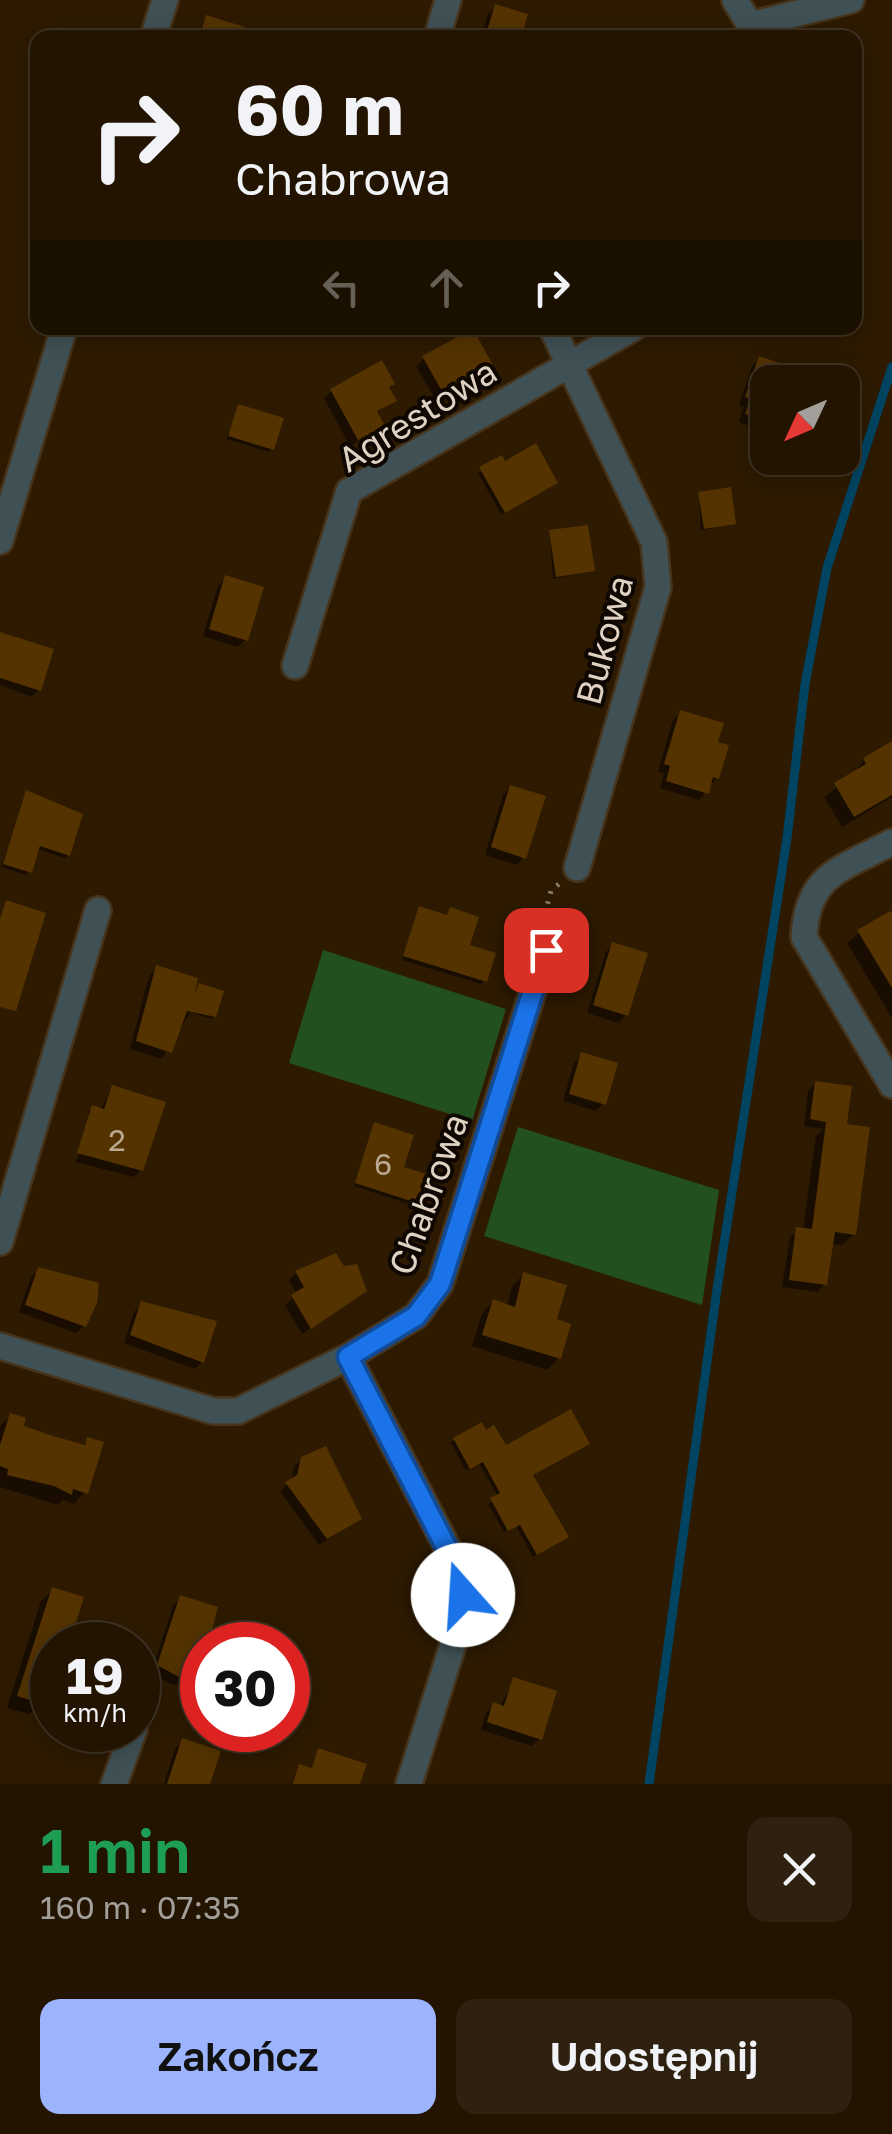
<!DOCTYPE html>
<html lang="pl">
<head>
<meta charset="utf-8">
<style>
  body { margin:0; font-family:"Golos Text",sans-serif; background:#2e2110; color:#f1f3f6; height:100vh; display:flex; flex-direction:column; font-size:38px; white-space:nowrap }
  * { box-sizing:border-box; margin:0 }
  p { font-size:32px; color:#a29e99 }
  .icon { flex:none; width:55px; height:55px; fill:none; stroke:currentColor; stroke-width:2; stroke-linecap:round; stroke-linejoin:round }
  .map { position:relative; height:1784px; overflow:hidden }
  .details { display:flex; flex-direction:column; background:#221401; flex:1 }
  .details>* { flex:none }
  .top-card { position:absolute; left:30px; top:30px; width:832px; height:305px; border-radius:20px; box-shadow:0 5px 25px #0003,0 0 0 2px #3f3323; background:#221401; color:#f1f3f6; overflow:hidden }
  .needle { width:65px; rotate:226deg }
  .tools { position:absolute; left:750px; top:365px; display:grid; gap:20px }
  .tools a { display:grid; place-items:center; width:110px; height:110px; border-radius:20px; background:#221401; box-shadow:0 5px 25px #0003,0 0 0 2px #3f3323; font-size:50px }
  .speed { position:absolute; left:30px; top:1622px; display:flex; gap:20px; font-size:50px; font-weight:700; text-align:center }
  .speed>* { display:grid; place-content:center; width:130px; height:130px; border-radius:50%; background:#221401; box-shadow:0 5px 25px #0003,0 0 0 2px #3f3323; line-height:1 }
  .speed small { font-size:25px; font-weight:400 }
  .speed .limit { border:15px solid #d22; background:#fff; color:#111 }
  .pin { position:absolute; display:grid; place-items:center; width:85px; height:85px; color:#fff; margin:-42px; border-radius:20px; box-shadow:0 5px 15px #0006 }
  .me { position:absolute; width:110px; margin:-55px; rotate:341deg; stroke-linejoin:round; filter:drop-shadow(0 0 8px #0008) }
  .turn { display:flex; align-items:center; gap:35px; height:210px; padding:0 40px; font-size:45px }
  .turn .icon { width:130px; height:130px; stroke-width:2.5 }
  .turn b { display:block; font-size:70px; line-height:85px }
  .lanes { display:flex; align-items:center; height:95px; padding:0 40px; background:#0003; justify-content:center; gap:50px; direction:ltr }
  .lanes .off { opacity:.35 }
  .round { display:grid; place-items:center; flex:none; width:105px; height:105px; border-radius:20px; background:#2e2110 }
  .summary { display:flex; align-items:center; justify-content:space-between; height:170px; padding:0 40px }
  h1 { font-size:60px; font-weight:600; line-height:75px; color:#1e9e55 }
  .primary-button { display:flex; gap:20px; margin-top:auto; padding:20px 40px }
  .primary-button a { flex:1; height:115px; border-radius:20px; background:#9cb4fd; color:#111; font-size:40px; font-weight:600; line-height:115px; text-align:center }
  .primary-button a+a { background:#2e2110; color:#f1f3f6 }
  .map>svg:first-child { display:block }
  .green { fill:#235020 }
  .shadow { fill:#0007 }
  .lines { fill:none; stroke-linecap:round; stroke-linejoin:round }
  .stream { stroke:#014461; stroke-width:9 }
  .building { fill:#543300 }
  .minor-casing { stroke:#46341c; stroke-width:30 }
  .path { stroke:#8e7e6a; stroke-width:5; stroke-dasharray:2.5 8; stroke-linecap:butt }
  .minor { stroke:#405155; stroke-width:25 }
  .route-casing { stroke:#114b97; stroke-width:25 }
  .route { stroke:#1a73e8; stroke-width:18 }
  .labels { text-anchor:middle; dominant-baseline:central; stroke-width:8; stroke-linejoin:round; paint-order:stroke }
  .number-label { font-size:30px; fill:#bcaa92 }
  .street-label { font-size:35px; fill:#dfd2c3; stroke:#0f0701 }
</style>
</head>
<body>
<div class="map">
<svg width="892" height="1784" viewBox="0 0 892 1784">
  <rect width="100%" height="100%" fill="#2d1a01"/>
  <path class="green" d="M323 950 506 1009 472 1121 289 1063Z
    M518 1127 719 1190 702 1305 484 1236Z"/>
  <path class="shadow" d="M496 7 519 38H481L488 14Z
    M206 18 239 38H195Z
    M760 358 788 368 782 382H768L765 421 757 429 739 422 744 407 739 405 752 366Z
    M424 359 490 365 435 399 416 366Z
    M387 389 393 400 375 414 382 425 350 446 324 398 332 391Z
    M239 407 272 448 269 452 226 439Z
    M504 464 552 486 501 514 478 473Z
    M699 494 734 523 701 531Z
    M550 533 593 570 553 579Z
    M226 578 246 639 238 647 203 636 218 586Z
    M0 635 39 689 32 697 0 685Z
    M681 713 715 743 717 777 699 800 660 788 664 773 658 772 673 720Z
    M892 744V797L842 827 824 797 854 774 864 760Z
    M511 787 524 857 517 865 485 855 503 795Z
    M27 793 68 855 65 858 37 849 26 875 1 867Z
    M420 908 446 917 450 910 484 981 481 984 402 960Z
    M892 918V1018L847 943 859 932Z
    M613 945 626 1015 618 1023 587 1013 606 952Z
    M157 968 194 991 200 986 214 1016 211 1019 193 1013 194 1006 162 1059 130 1049 149 976Z
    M582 1055 603 1104 596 1111 563 1101 574 1063Z
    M815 1083 845 1123 854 1234 842 1245 830 1244 824 1284 817 1292 782 1287 790 1237 803 1230 816 1136 823 1129 804 1126 808 1091Z
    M112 1088 141 1170 134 1177 76 1162 92 1113H87L93 1108 100 1110Z
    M375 1125 401 1169 415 1201 412 1205 354 1186Z
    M38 1270 84 1325 76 1333 19 1312 31 1277Z
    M296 1273 365 1290 302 1334 285 1305 297 1294 289 1280Z
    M524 1274 553 1321 558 1358 547 1370 472 1346 482 1314 493 1302 507 1307 512 1286Z
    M142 1304 202 1362 195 1369 124 1343 134 1312Z
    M11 1416 21 1428 81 1447 88 1440 85 1492 74 1504 63 1500 58 1505 0 1487V1426Z
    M454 1440 505 1449 531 1476 562 1540 533 1557 516 1526 504 1532 488 1504 498 1497 479 1463 466 1471 451 1443Z
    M325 1449 359 1519 319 1545 280 1491 291 1482 294 1467 302 1459Z
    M53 1590 71 1630 92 1645H52V1688L46 1686 41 1703 29 1714 7 1708 41 1601Z
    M181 1598 204 1645 195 1677 187 1685 171 1684 151 1673 173 1606Z
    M514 1680 540 1738 532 1746 481 1730 486 1713 494 1705 500 1707Z
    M182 1741 207 1784H164L175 1749Z"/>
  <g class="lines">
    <path class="stream" d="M649 1784 717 1289 787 838 805 684 827 568 892 367"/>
  </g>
  <path class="building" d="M495 4 528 14 521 38H485Z
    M206 15 245 27 242 38H199Z
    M473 329 493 365 443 393 422 356Z
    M759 356 791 367 786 382H768V422L745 414 750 399 745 397Z
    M382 360 395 384 389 387 397 401 377 411 385 426 358 440 330 389Z
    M238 404 284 418 274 450 228 436Z
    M536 443 558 483 505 513 479 467 502 455 505 461Z
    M731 487 736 524 704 529 698 492Z
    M588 525 595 571 556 577 549 530Z
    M225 575 264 587 248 641 209 629Z
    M0 632 54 649 41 691 0 678Z
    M680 710 724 723 718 742 729 745 719 779 713 777 709 794 666 781 670 766 664 764Z
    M892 741V795L854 817 834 783 866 764 863 758Z
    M510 785 546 796 526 859 491 847Z
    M26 790 83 814 70 856 40 846 32 873 3 864Z
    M6 900 46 913 16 1011 0 1007V919Z
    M419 906 447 915 450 907 479 917 470 945 496 953 487 982 403 956Z
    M890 911 892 913V988L857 930Z
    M612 942 648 953 628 1016 593 1005Z
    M156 965 198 978 195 994 199 983 224 991 216 1017 187 1011 172 1053 136 1041Z
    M581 1052 618 1063 606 1105 569 1094Z
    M815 1081 852 1086 847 1124 870 1127 856 1235 835 1232 827 1285 789 1280 796 1227 812 1229 826 1122 810 1119Z
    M112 1085 166 1102 143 1171 77 1153 92 1105 104 1109Z
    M374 1122 414 1135 404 1167 426 1174 417 1203 355 1183Z
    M336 1253 344 1266 357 1264 367 1291 311 1329 291 1295 304 1287 295 1271Z
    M38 1267 99 1283 97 1303 86 1327 25 1305Z
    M523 1272 567 1285 557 1319 571 1324 561 1359 482 1335 493 1299 515 1307Z
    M141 1301 217 1321 204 1363 130 1335Z
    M571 1409 590 1444 533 1475 569 1537 537 1555 520 1525 508 1531 490 1498 500 1493 483 1462 470 1469 453 1438 482 1422 486 1430 494 1425 506 1445Z
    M10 1413 26 1418 24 1426 53 1436 85 1445 87 1437 104 1442 88 1494 73 1489 72 1495 54 1486 7 1475 8 1469 0 1466V1445Z
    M326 1446 362 1519 327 1539 285 1482 297 1475 301 1457Z
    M52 1587 84 1597 74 1629 98 1636 95 1645H52V1675L43 1704 17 1696Z
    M180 1595 218 1607 208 1645H202L197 1678 179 1677 157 1665Z
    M513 1677 557 1691 542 1740 487 1722 493 1702 504 1706Z
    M182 1738 221 1751 210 1784H167Z
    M318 1748 367 1764 360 1784H293L299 1764 312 1768Z"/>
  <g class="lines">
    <g class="minor-casing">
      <path id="minor" d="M735 0 750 25 747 38
        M750 25 851 0
        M153 38 165 0
        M437 38 448 0
        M552 328 654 542 658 587 577 868
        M0 541 64 328
        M295 666 349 491 633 328
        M892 842C843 869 807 873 804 937L892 1085
        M0 1242 98 910
        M0 1346 213 1411H238L348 1357 416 1316 440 1284 546 950
        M348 1357 457 1566 463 1595 460 1622 409 1784
        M114 1784 134 1730"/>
    </g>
    <path class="path" d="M542 924 551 891 559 884"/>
    <use href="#minor" class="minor"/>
  </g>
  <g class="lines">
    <g class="route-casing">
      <path id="route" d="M463 1595 456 1566 348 1357 416 1316 440 1284 546 950"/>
    </g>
    <use href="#route" class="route"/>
  </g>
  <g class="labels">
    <g class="number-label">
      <text x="117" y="1140">2</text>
      <text x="383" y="1164">6</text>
    </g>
    <g class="street-label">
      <text transform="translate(417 415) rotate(-32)">Agrestowa</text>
      <text transform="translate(604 640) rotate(-75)">Bukowa</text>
      <text transform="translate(428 1194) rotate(-70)">Chabrowa</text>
    </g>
  </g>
</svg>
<div class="tools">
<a><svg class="needle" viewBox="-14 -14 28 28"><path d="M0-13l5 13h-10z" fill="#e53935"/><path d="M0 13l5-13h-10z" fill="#a29e99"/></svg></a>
</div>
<div class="speed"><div>19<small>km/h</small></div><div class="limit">30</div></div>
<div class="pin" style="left:546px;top:950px;background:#d93025"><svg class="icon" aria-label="arrive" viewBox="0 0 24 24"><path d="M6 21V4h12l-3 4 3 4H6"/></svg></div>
<svg class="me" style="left:463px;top:1595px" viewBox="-20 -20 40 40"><circle r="19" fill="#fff"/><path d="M0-13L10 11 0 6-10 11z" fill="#1a73e8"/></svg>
<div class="top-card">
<div class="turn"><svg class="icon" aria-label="right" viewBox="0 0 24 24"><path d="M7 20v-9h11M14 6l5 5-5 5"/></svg><div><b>60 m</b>Chabrowa</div></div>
<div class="lanes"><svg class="icon off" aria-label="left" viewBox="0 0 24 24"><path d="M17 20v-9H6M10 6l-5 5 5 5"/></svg><svg class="icon off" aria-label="ahead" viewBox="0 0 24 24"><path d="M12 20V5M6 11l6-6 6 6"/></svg><svg class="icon" aria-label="right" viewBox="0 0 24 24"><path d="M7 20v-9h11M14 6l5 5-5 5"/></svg></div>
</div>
</div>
<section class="details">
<div class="summary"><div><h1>1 min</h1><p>160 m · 07:35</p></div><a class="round"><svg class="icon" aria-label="close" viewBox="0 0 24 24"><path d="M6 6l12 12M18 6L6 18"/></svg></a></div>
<div class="primary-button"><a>Zakończ</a><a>Udostępnij</a></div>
</section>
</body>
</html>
